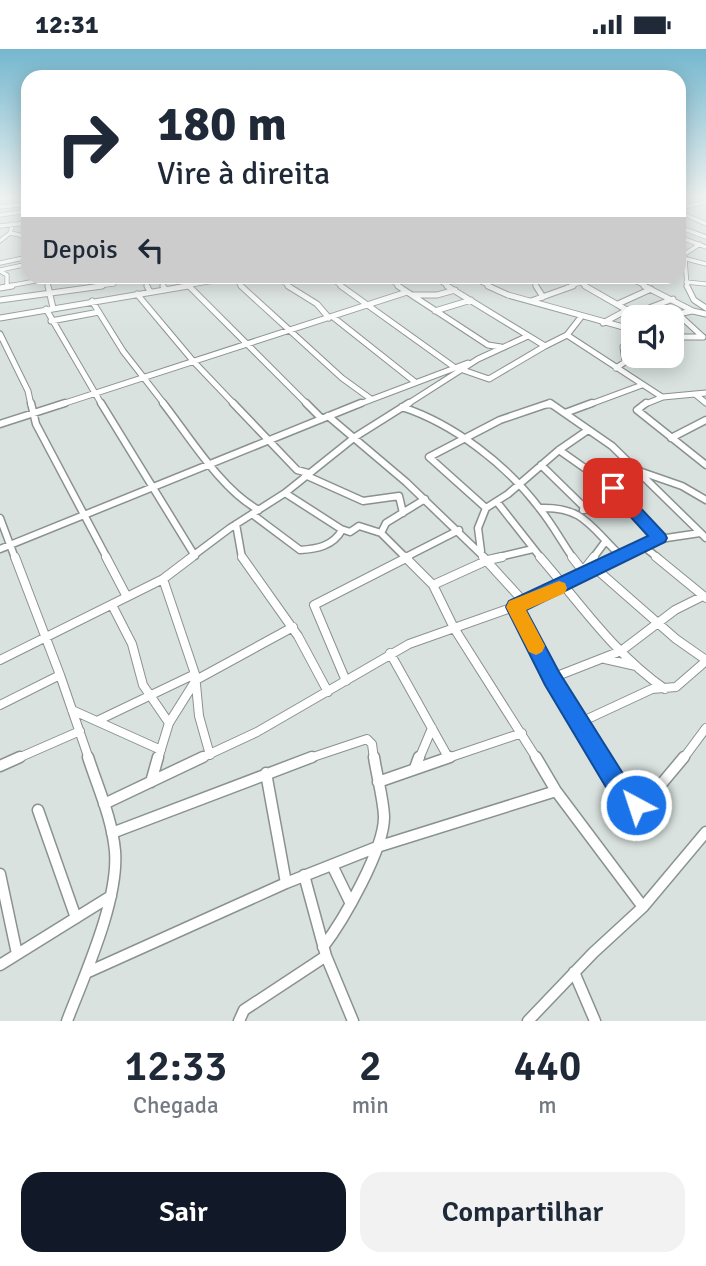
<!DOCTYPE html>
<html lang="pt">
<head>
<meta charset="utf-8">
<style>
  body { margin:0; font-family:Signika,sans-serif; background:#f2f2f3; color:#1f2937; height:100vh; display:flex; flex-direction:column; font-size:26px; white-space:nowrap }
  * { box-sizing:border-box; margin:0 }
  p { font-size:23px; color:#747a83 }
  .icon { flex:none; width:38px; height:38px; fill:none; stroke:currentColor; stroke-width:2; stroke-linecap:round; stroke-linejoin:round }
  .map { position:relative; height:972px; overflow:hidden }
  .panel { display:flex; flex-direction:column; background:#fff; flex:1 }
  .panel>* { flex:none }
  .guide { position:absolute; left:21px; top:21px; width:665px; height:214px; border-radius:21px; box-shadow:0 4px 18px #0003; background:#fff; color:#1f2937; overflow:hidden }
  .buttons { position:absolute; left:621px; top:256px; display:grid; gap:14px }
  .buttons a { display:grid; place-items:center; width:63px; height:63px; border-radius:14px; background:#fff; box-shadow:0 4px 18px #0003; font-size:35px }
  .pin { position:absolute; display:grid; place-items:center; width:60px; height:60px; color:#fff; margin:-30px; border-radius:14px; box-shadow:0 4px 10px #0006 }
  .me { position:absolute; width:77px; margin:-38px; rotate:320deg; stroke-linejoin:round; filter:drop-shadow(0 0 5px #0008) }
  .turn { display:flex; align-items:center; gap:24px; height:147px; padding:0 21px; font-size:32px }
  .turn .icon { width:91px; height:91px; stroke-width:2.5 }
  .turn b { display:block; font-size:49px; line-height:60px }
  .then { display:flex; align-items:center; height:66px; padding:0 21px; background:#0003; gap:14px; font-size:26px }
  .eta { display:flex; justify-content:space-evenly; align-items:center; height:119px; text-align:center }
  .eta b { font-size:42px; font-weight:600; line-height:49px }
  .cta { display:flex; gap:14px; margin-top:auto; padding:14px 21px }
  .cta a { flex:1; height:80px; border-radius:21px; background:#111827; color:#fff; font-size:28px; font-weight:600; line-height:80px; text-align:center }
  .cta a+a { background:#f2f2f3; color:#1f2937 }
  .status { display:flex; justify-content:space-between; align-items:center; height:49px; padding:0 35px; background:#fff; direction:ltr }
  .status svg { height:19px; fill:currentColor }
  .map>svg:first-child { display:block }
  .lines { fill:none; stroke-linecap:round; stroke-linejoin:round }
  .minor-far4-casing { stroke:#8a928f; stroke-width:5 }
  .minor-far3-casing { stroke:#8a928f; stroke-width:7 }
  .minor-far2-casing { stroke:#8a928f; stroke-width:9 }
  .minor-far1-casing { stroke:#8a928f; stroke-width:10 }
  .minor-casing { stroke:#8a928f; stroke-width:13 }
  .minor-far4 { stroke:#fff; stroke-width:3.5 }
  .minor-far3 { stroke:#fff; stroke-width:5 }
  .minor-far2 { stroke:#fff; stroke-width:6 }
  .minor-far1 { stroke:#fff; stroke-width:8 }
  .minor { stroke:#fff; stroke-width:10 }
  .route { fill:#1a73e8; stroke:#114b97; stroke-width:2 }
  .slow { fill:#f59e0b }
</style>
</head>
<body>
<div class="status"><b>12:31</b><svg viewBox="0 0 49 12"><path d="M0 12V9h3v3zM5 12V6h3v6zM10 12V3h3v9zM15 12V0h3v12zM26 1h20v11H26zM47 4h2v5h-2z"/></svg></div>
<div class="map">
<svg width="706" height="972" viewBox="0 0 706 972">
  <rect width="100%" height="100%" fill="#d9e2df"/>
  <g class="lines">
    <g class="minor-far4-casing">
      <path id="minor-far4" d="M0 150 25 148
        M0 158 28 155
        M679 159 706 153
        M679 163 706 175
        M0 166 28 162
        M0 177 28 174
        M679 178 706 188
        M10 184 20 186 28 192
        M679 188 706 198
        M0 192 10 184 13 175
        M679 208 706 215
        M680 208 700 195
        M685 210 687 238
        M0 214 28 208
        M0 221 28 215
        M0 222 7 226V237
        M143 228 148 238
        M159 228 164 238
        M275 228 291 238
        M329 228 343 238
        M385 228 401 238
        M433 228 450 238
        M470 228 492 238
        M570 228 588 238
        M625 228 648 238
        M46 229 48 238
        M233 229 243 238
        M46 232 79 228
        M686 233 706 235
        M641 235 654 228
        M188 236 190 238
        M487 236 498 228
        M3 238 46 230
        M90 238 114 235
        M178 238 238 228
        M537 238 534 233 543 228
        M568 238 596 228"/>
    </g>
    <g class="minor-far3-casing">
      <path id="minor-far3" d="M48 237 53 259
        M147 237 150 243
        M163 237 165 240
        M189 237 308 356
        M241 237 342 329 371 350
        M288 237 317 255 329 269
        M341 237 454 318
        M398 237 488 296 501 298
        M447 237 545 297 567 286 581 268
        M488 237 508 246 634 281
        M536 237 543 248
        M585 237 639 268
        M644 237 693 262 706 265
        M687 237 694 251 706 259
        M0 239 12 237
        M137 245 194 313 235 356
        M413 246H437L455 241
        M0 251 102 237
        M92 252 123 302 165 356
        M531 252 573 237
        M618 255 651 240
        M46 260 102 356
        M435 262 471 251
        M692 262 678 265 703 288
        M633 265 673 250
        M333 268 415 333
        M0 269 188 237
        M51 272 99 263
        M603 274 627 261
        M0 285 28 342 31 356
        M567 286 662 348
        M672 288H703
        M616 319 625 313 623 298 633 281
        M463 321 489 330 545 297
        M695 345 706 344
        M59 356 407 243
        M357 356 468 314
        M406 356 478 310 528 287
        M545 356H553
        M588 356 642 336
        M643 356 663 348 695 345 706 354"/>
    </g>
    <g class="minor-far2-casing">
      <path id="minor-far2" d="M31 354 36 375 107 509
        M101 354 195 507
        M163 354C189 387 222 442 259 461
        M233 354 297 421 308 424
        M306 354 322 370
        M550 354 612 397 706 489
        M646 354 637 361 706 416
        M402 358C454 375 507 416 540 460 552 475 562 493 573 509
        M565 364 592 354
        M328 367 406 433 485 509
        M0 375 65 354
        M671 389 706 371
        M559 401 613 439 659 489
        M541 416 586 460
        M636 421 682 437 706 451
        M305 426 363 452 399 447 403 464
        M285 444 341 480 350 483 359 477 381 484 406 509
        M497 453 541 509
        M486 459 429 408 500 371 550 354
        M540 459C584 457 591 479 620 506
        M583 461 631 458
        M252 465 300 501C317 500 333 497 342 481
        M0 469 15 509
        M236 475 242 509
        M381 484 386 474 425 450
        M642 496 658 509
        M0 500 361 354
        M481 502 478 479 486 459 508 445 559 401 588 381
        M190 509 230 479 285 444 355 388 409 354
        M404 509 459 481
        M495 509 533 500
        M593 509 605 493
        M616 509 653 491 700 484"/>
    </g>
    <g class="minor-far1-casing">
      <path id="minor-far1" d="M15 508 60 626
        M106 508 127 548
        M242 508 298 587 328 643
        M405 508 433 536 454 579 537 710
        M483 508 525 554
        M540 508C579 553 615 606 665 640
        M572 508 586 526
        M656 508 706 549
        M595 519 676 590 706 611
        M583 522 594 508
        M163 530 195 625 199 667 210 706
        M433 536 488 511 502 508
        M112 556 132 595 143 636 169 674
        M515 558 552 629 603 710
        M390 604 448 708
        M605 610 636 617
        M0 611 163 530 192 508
        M552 629 621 602 675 561 703 547
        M346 632 314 556 408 508
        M0 656 60 626 89 710
        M72 661 161 701
        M99 671 195 625
        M581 673 652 640 676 638 706 612
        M16 710 80 682
        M158 710 169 674 196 631 293 578
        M199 710 257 683 409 595 525 554 619 508
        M307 710 367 690 372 695 374 710
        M419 710 432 679
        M445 710 522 684
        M683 710 706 679"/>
    </g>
    <g class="minor-casing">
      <path id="minor" d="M536 708 556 742 643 858
        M602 708 629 752 636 756 653 745 684 708
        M0 717 20 708
        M415 719 419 708
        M266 724 286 834
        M151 733 158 708
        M378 733 450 708
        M104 755 203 708
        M38 761 76 869
        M112 784 312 708
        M332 816 350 853
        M0 825 17 905
        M304 826 326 907 353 972
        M323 898C343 872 385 799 384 767 383 748 377 728 374 708
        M0 916 111 847
        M574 923 595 972
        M86 924 286 834 377 798 556 742
        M67 972C85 925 119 851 115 802 112 769 98 739 88 708
        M239 972 244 961 326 907
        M528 972 593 904 643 858 706 783"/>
    </g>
    <use href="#minor-far4" class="minor-far4"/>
    <use href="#minor-far3" class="minor-far3"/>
    <use href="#minor-far2" class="minor-far2"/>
    <use href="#minor-far1" class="minor-far1"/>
    <use href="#minor" class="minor"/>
  </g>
  <linearGradient id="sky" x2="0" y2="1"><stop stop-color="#74b7ce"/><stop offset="0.52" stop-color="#eef2f1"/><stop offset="1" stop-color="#eef2f1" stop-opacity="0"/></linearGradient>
  <rect width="706" height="284" fill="url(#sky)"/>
  <path class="route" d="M613 433 618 435 665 485 667 489 665 493 526 561 559 623 632 739 644 748 647 756 644 764 636 767 616 755 545 636 506 558 509 552 648 487 607 442 605 439Z"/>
  <path class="slow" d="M559 532 565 534 567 539 565 544 526 561 545 597 542 603 536 606 529 603 506 558 509 552Z"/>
</svg>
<div class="buttons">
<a><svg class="icon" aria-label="sound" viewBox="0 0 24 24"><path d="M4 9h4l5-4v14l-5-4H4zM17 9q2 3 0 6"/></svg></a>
</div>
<div class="pin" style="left:613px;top:439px;background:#d93025"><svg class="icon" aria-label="arrive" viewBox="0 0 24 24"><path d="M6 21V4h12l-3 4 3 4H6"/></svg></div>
<svg class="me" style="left:636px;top:756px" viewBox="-20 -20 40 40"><circle r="17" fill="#1a73e8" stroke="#fff" stroke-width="3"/><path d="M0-11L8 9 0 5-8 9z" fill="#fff"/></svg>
<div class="guide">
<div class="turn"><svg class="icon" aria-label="right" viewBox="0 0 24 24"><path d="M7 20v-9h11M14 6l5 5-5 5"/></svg><div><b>180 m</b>Vire à direita</div></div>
<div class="then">Depois<svg class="icon" aria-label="left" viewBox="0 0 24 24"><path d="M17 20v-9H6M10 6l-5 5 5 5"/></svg></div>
</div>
</div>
<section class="panel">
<div class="eta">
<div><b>12:33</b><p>Chegada</p></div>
<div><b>2</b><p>min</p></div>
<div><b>440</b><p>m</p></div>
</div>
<div class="cta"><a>Sair</a><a>Compartilhar</a></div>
</section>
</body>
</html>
